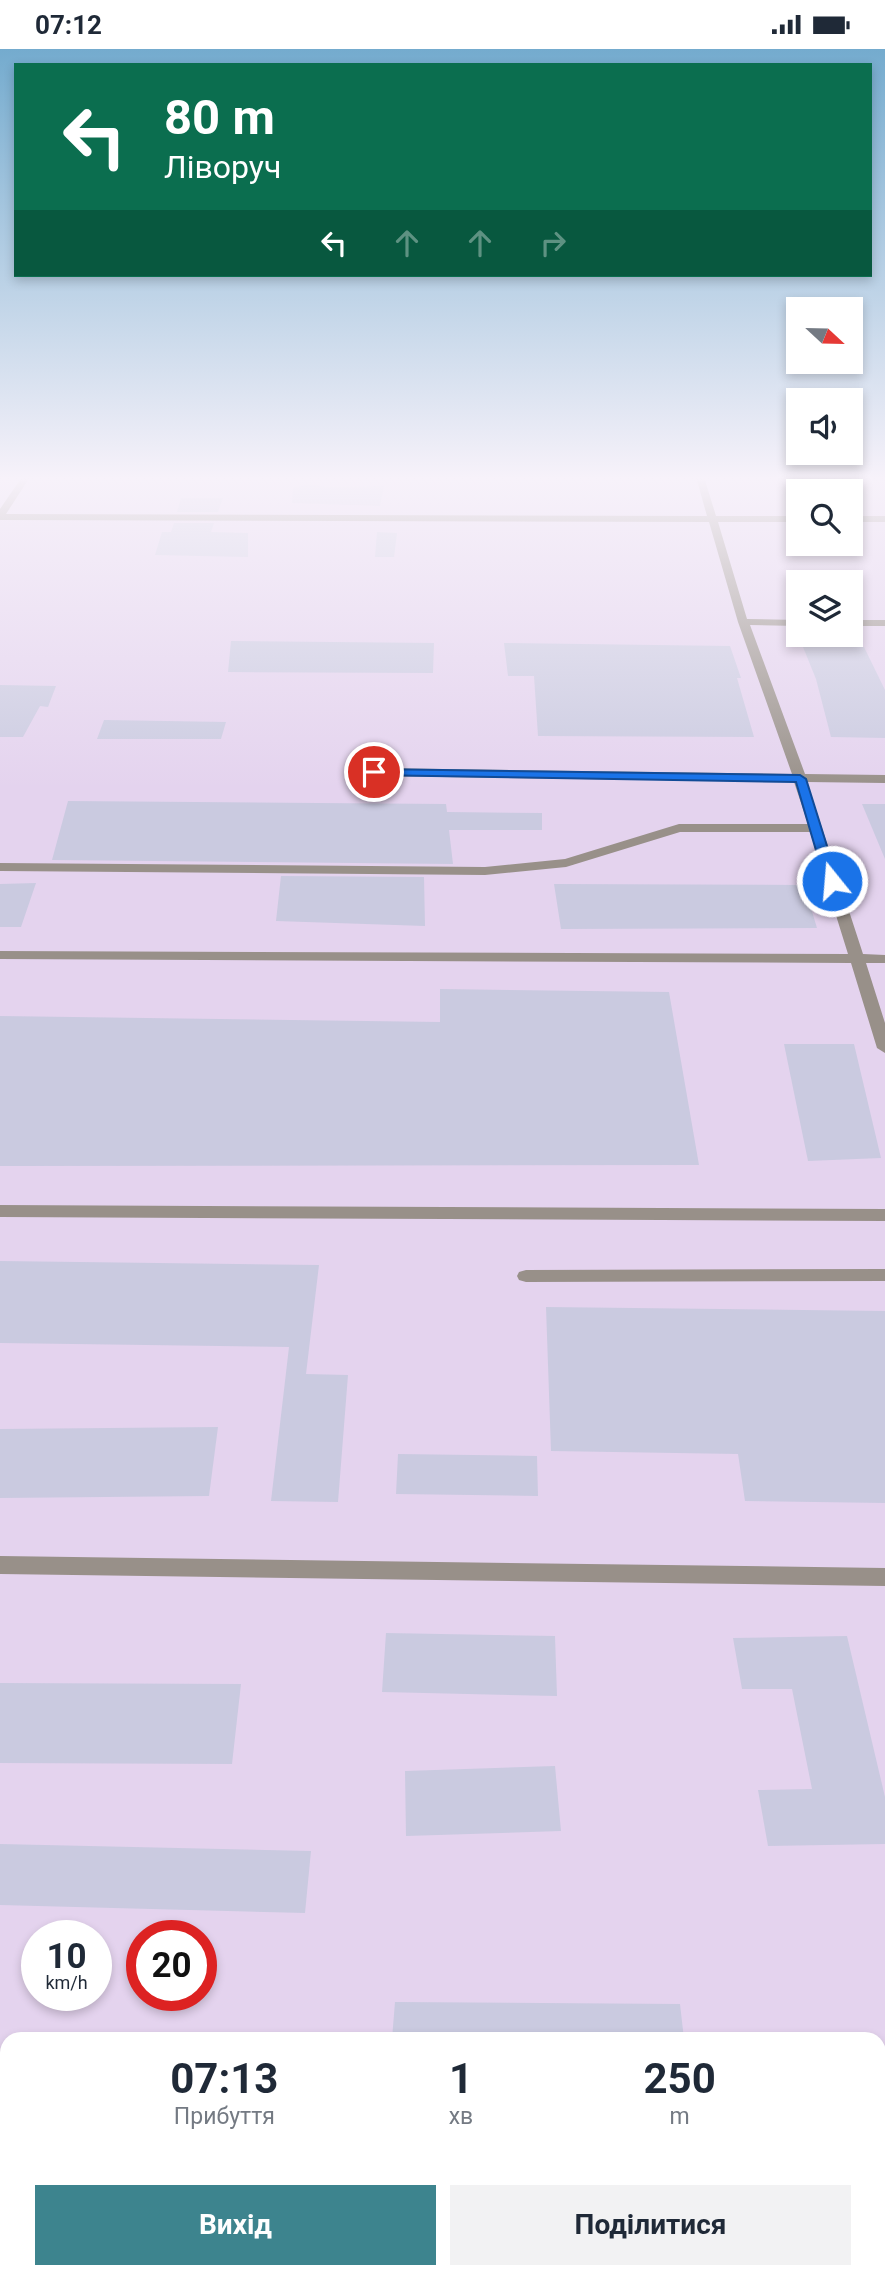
<!DOCTYPE html>
<html lang="uk">
<head>
<meta charset="utf-8">
<style>
  body { margin:0; font-family:Roboto,sans-serif; background:#f2f2f3; color:#1f2937; height:100vh; display:flex; flex-direction:column; font-size:26px; white-space:nowrap }
  * { box-sizing:border-box; margin:0 }
  p { font-size:23px; color:#747a83 }
  .icon { flex:none; width:38px; height:38px; fill:none; stroke:currentColor; stroke-width:2; stroke-linecap:round; stroke-linejoin:round }
  .map { position:relative; flex:1; overflow:hidden }
  .sheet { position:absolute; left:0px; top:1983px; width:886px; height:247px; display:flex; flex-direction:column; background:#fff; border-radius:21px 21px 0 0; box-shadow:0 4px 10px #0003 }
  .sheet>* { flex:none }
  .top-card { position:absolute; left:14px; top:14px; width:858px; height:214px; border-radius:0px; box-shadow:0 4px 10px #0003; background:#0b6e4f; color:#fff; overflow:hidden }
  .needle { width:46px; rotate:112deg }
  .buttons { position:absolute; left:786px; top:248px; display:grid; gap:14px }
  .buttons a { display:grid; place-items:center; width:77px; height:77px; border-radius:0px; background:#fff; box-shadow:0 4px 10px #0003; font-size:35px }
  .speed { position:absolute; left:21px; top:1871px; display:flex; gap:14px; font-size:35px; font-weight:700; text-align:center }
  .speed>* { display:grid; place-content:center; width:91px; height:91px; border-radius:50%; background:#fff; box-shadow:0 4px 10px #0003; line-height:1 }
  .speed small { font-size:18px; font-weight:400 }
  .speed .limit { border:10px solid #d22; background:#fff; color:#111 }
  .pin { position:absolute; display:grid; place-items:center; width:60px; height:60px; color:#fff; margin:-30px; border:4px solid #fff; border-radius:50%; box-shadow:0 2px 7px #0007 }
  .me { position:absolute; width:77px; margin:-38px; rotate:343deg; stroke-linejoin:round; filter:drop-shadow(0 0 5px #0008) }
  .turn { display:flex; align-items:center; gap:24px; height:147px; padding:0 35px; font-size:32px }
  .turn .icon { width:91px; height:91px; stroke-width:2.5 }
  .turn b { display:block; font-size:49px; line-height:60px }
  .lanes { display:flex; align-items:center; height:66px; padding:0 35px; background:#0003; justify-content:center; gap:35px; direction:ltr }
  .lanes .off { opacity:.35 }
  .eta { display:flex; justify-content:space-evenly; align-items:center; height:119px; text-align:center }
  .eta b { font-size:42px; font-weight:700; line-height:49px }
  .action { display:flex; gap:14px; margin-top:auto; padding:14px 35px }
  .action a { flex:1; height:80px; border-radius:0px; background:#3d848e; color:#fff; font-size:28px; font-weight:700; line-height:80px; text-align:center }
  .action a+a { background:#f2f2f3; color:#1f2937 }
  .status { display:flex; justify-content:space-between; align-items:center; height:49px; padding:0 35px; background:#fff; direction:ltr }
  .status svg { height:19px; fill:currentColor }
  .map>svg:first-child { display:block }
  .built { fill:#e4d3ee; fill-rule:evenodd }
  .building { fill:#cacae0 }
  .lines { fill:none; stroke-linecap:round; stroke-linejoin:round }
  .minor { fill:#989089; fill-rule:evenodd }
  .route { fill:#1a73e8; stroke:#114b97; stroke-width:2 }
</style>
</head>
<body>
<div class="status"><b>07:12</b><svg viewBox="0 0 49 12"><path d="M0 12V9h3v3zM5 12V6h3v6zM10 12V3h3v9zM15 12V0h3v12zM26 1h20v11H26zM47 4h2v5h-2z"/></svg></div>
<div class="map">
<svg width="885" height="2228" viewBox="0 0 885 2228">
  <rect width="100%" height="100%" fill="#eee1f5"/>
  <path class="built" d="M0 428H885V2228H0ZM798 443H850V495H798ZM798 534H850V586H798ZM37 1886H96V1946H37ZM142 1886H201V1946H142ZM7 1990H878V2222H7Z"/>
  <path class="building" d="M310 436 329 438 384 437 380 457 292 454 293 438Z
    M181 449H223L218 463H177Z
    M174 474H214L211 483 248 484V508L155 506 162 483H171Z
    M377 483 397 484 394 508H375Z
    M231 592 434 594 433 624 228 623Z
    M504 594 730 597 741 629H737L754 688 538 687 534 627H508Z
    M803 598H864L885 641V689L831 688 816 630Z
    M0 636 56 637 48 658 40 657 23 688H0Z
    M104 671 226 673 221 690H97Z
    M68 752 446 755 447 763 542 764V781H449L453 815 52 811Z
    M862 755H885V810Z
    M281 827 424 828 425 877 276 872Z
    M36 834 21 878H0V835Z
    M554 835 804 836 817 879 561 880Z
    M440 940 669 943 699 1116 0 1117V967L440 973Z
    M784 995H854L881 1109 808 1112Z
    M0 1212 319 1216 306 1325 348 1326 338 1453 271 1452 289 1298 0 1294Z
    M546 1258 885 1262V1454L745 1452 738 1405 551 1402Z
    M218 1378 209 1447 0 1449V1380Z
    M398 1405 537 1407 538 1447 396 1445Z
    M386 1584 555 1587 557 1647 382 1643Z
    M847 1587 885 1748V1795L768 1797 758 1741 812 1740 792 1640H742L733 1589Z
    M0 1634 241 1635 232 1715 0 1714Z
    M555 1717 561 1782 406 1787 405 1722Z
    M0 1795 311 1802 305 1864 0 1856Z
    M395 1953 680 1955 684 1990H392Z"/>
  <g class="lines">
    <path class="minor" d="M22 428H30L6 465 707 467 696 428H704L716 467H798V473H718L747 570 798 571V577L750 576 805 725 885 726V734L807 733 863 905 885 906V914H866L885 974V1004L877 999 851 914 0 910V902L848 905 810 783H680L566 818 485 826 0 822V814L485 818 565 810 679 775H808L794 733 375 727 369 723 375 719 792 725 738 573 709 473 0 471V460Z
      M850 467H885V473H850Z
      M850 571H885V577H850Z
      M0 1156 885 1160V1172L0 1168Z
      M885 1220V1232L526 1233 519 1231 517 1227 519 1223 526 1221Z
      M0 1507 885 1519V1537L0 1525Z
      M0 2134H7V2164H0Z
      M759 2222H791V2228H759Z"/>
  </g>
  <linearGradient id="sky" x2="0" y2="1"><stop stop-color="#74abce"/><stop offset="0.58" stop-color="#f7f2fa"/><stop offset="1" stop-color="#f7f2fa" stop-opacity="0"/></linearGradient>
  <rect width="885" height="740" fill="url(#sky)"/>
  <path class="route" d="M374 720 800 726 806 730 838 832 832 836 825 832 796 733 370 726 369 723Z"/>
</svg>
<div class="buttons">
<a><svg class="needle" viewBox="-14 -14 28 28"><path d="M0-13l5 13h-10z" fill="#e53935"/><path d="M0 13l5-13h-10z" fill="#747a83"/></svg></a>
<a><svg class="icon" aria-label="sound" viewBox="0 0 24 24"><path d="M4 9h4l5-4v14l-5-4H4zM17 9q2 3 0 6"/></svg></a>
<a><svg class="icon" aria-label="search" viewBox="0 0 24 24"><circle cx="10" cy="10" r="6"/><path d="M15 15l6 6"/></svg></a>
<a><svg class="icon" aria-label="layers" viewBox="0 0 24 24"><path d="M12 4l9 5-9 5-9-5zM3 14l9 5 9-5"/></svg></a>
</div>
<div class="speed"><div>10<small>km/h</small></div><div class="limit">20</div></div>
<div class="pin" style="left:374px;top:723px;background:#d93025"><svg class="icon" aria-label="arrive" viewBox="0 0 24 24"><path d="M6 21V4h12l-3 4 3 4H6"/></svg></div>
<svg class="me" style="left:832px;top:832px" viewBox="-20 -20 40 40"><circle r="17" fill="#1a73e8" stroke="#fff" stroke-width="3"/><path d="M0-11L8 9 0 5-8 9z" fill="#fff"/></svg>
<div class="top-card">
<div class="turn"><svg class="icon" aria-label="left" viewBox="0 0 24 24"><path d="M17 20v-9H6M10 6l-5 5 5 5"/></svg><div><b>80 m</b>Ліворуч</div></div>
<div class="lanes"><svg class="icon" aria-label="left" viewBox="0 0 24 24"><path d="M17 20v-9H6M10 6l-5 5 5 5"/></svg><svg class="icon off" aria-label="ahead" viewBox="0 0 24 24"><path d="M12 20V5M6 11l6-6 6 6"/></svg><svg class="icon off" aria-label="ahead" viewBox="0 0 24 24"><path d="M12 20V5M6 11l6-6 6 6"/></svg><svg class="icon off" aria-label="right" viewBox="0 0 24 24"><path d="M7 20v-9h11M14 6l5 5-5 5"/></svg></div>
</div>
<section class="sheet">
<div class="eta">
<div><b>07:13</b><p>Прибуття</p></div>
<div><b>1</b><p>хв</p></div>
<div><b>250</b><p>m</p></div>
</div>
<div class="action"><a>Вихід</a><a>Поділитися</a></div>
</section>
</div>
</body>
</html>
